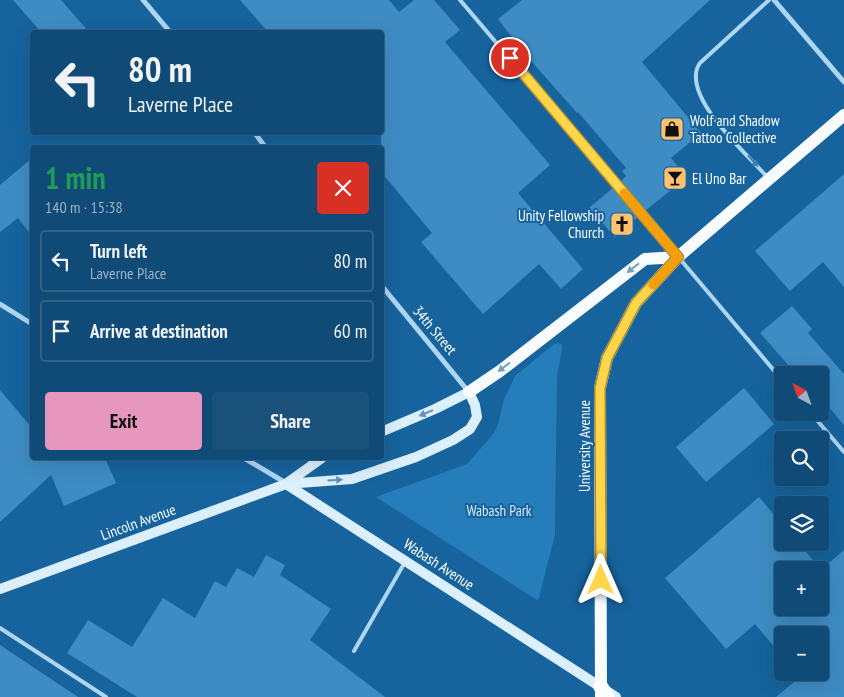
<!DOCTYPE html>
<html lang="en">
<head>
<meta charset="utf-8">
<style>
  body { margin:0; font-family:"PT Sans Narrow",sans-serif; background:#19517b; color:#f1f3f6; height:100vh; display:flex; flex-direction:column; font-size:19px; white-space:nowrap }
  * { box-sizing:border-box; margin:0 }
  p { font-size:16px; color:#9cb3c5 }
  .icon { flex:none; width:28px; height:28px; fill:none; stroke:currentColor; stroke-width:2; stroke-linecap:round; stroke-linejoin:round }
  .map { position:relative; flex:1; overflow:hidden }
  .sheet { position:absolute; left:30px; top:145px; width:354px; height:315px; display:flex; flex-direction:column; background:#104a76; border-radius:5px; box-shadow:0 5px 20px #0002,0 0 0 1px #306288 }
  .sheet>* { flex:none }
  .top-card { position:absolute; left:30px; top:30px; width:354px; height:105px; border-radius:5px; box-shadow:0 5px 20px #0002,0 0 0 1px #306288; background:#104a76; color:#f1f3f6; overflow:hidden }
  .needle { width:32px; rotate:319deg }
  .fabs { position:absolute; left:774px; top:366px; display:grid; gap:10px }
  .fabs a { display:grid; place-items:center; width:55px; height:55px; border-radius:5px; background:#104a76; box-shadow:0 5px 20px #0002,0 0 0 1px #306288; font-size:25px }
  .pin { position:absolute; display:grid; place-items:center; width:42px; height:42px; color:#fff; margin:-21px; border:2px solid #fff; border-radius:50%; box-shadow:0 1px 5px #0007 }
  .me { position:absolute; width:55px; margin:-28px; rotate:0deg; stroke-linejoin:round; filter:drop-shadow(0 0 4px #0008) }
  .turn { display:flex; align-items:center; gap:18px; height:105px; padding:0 15px; font-size:22px }
  .turn .icon { width:65px; height:65px; stroke-width:2.5 }
  .turn b { display:block; font-size:35px; line-height:42px }
  .round { display:grid; place-items:center; flex:none; width:52px; height:52px; border-radius:5px; background:#19517b }
  .headline { display:flex; align-items:center; justify-content:space-between; height:85px; padding:0 15px }
  h1 { font-size:30px; font-weight:700; line-height:38px; color:#1e9e55 }
  .button { display:flex; gap:10px; margin-top:auto; padding:10px 15px }
  .button a { flex:1; height:58px; border-radius:5px; background:#e797bd; color:#111; font-size:20px; font-weight:700; line-height:58px; text-align:center }
  .button a+a { background:#19517b; color:#f1f3f6 }
  ul { padding:0; list-style:none }
  li { display:flex; align-items:center; gap:15px; height:62px; margin:0 10px 8px; padding:0 5px; border:2px solid #306288; border-radius:5px }
  li div { flex:1 }
  li b { display:block; font-size:19px }
  li em { font-style:normal }
  .map>svg:first-child { display:block }
  .green { fill:#257dba }
  .building { fill:#3e8cc3; fill-rule:evenodd }
  .lines { fill:none; stroke-linecap:round; stroke-linejoin:round }
  .lane { stroke:#add6f3; stroke-width:4 }
  .street { stroke:#add6f3; stroke-width:5 }
  .secondary { stroke:#dceffd; stroke-width:10 }
  .primary { stroke:#f8fcff; stroke-width:12 }
  .highway { stroke:#fff; stroke-width:15 }
  .oneway { fill:#3c80b2 }
  .oneway2 { fill:#70a0c4 }
  .oneway3 { fill:#5b94bf }
  .route-casing { stroke:#a68a30; stroke-width:12 }
  .route { stroke:#ffd54a; stroke-width:9 }
  .slow { stroke:#f59e0b; stroke-width:9 }
  .labels { text-anchor:middle; dominant-baseline:central; stroke-width:4; stroke-linejoin:round; paint-order:stroke }
  .poi-label { font-size:15px; fill:#fff; stroke:#16639d; text-anchor:start }
  .street-label { font-size:15px; fill:#fff; stroke:#16639d }
  .park-label { font-size:15px; fill:#d5ecfd; stroke:#16639d }
</style>
</head>
<body>
<div class="map">
<svg width="844" height="697" viewBox="0 0 844 697">
  <rect width="100%" height="100%" fill="#16639d"/>
  <path class="green" d="M559 343 562 345V350L557 376 555 535 539 598 537 600 376 497 467 464 494 433 498 424 504 399 515 376 554 344Z"/>
  <path class="building" d="M13 0H61L89 32H41Z
    M240 0H389L399 12 414 0H434L460 30 445 42 550 165 518 193 583 269 561 289 539 264 483 314 421 242 432 233 381 172V32H268Z
    M522 0H710L642 62 701 133 671 158 687 177 645 211 620 182 626 176 622 171 626 168 578 112 577 113 525 54 498 19Z
    M32 158V236L18 218 0 232V185Z
    M844 174V287L823 262 790 291 755 251Z
    M614 187 639 216 615 237 589 208Z
    M792 306 812 329 808 333 844 374V425L820 397V375H797L760 333Z
    M744 388 774 424 706 482 676 447Z
    M0 390 32 428V458H105L116 483 64 506 51 475 0 522Z
    M759 497 782 524V542H798L821 570 844 550V697H776L800 677 796 672H820V635H782V656L755 624 726 649 665 578ZM782 570H820V608H782Z
    M266 555 285 565 280 575 331 609 310 640 385 697H137L67 653 88 620 132 647 163 598 195 618 215 581 226 587 237 568 254 577Z
    M0 645 78 697H0Z"/>
  <g class="lines">
    <path class="lane" d="M460 0 676 254
      M768 178C747 154 693 107 696 74 696 70 698 66 700 63L769 0
      M680 259 782 380
      M810 412 844 452
      M0 628 106 697
      M354 651 405 562"/>
    <path class="street" d="M143 0 170 32
      M774 0 844 82
      M254 132 266 148
      M381 285 468 391
      M0 304 32 324
      M244 458 286 483"/>
    <path class="secondary" d="M287 483 322 458
      M286 484 616 697
      M0 589 286 484 352 479 416 457 453 440 470 429 477 417 475 405 469 392 435 409 381 432"/>
    <path class="primary" d="M469 392 500 371 645 259 678 257
      M601 697 600 388 607 358 636 303 678 257 844 115"/>
    <path class="highway" d="M601 687 607 697"/>
  </g>
  <defs><path id="oneway-solid" d="M-6-.8H1V-3.2L6.5 0L1 3.2V.8H-6Z" transform="scale(1.25)"/></defs>
  <use class="oneway" href="#oneway-solid" transform="translate(753 161) rotate(48)"/>
  <g class="oneway2">
    <use href="#oneway-solid" transform="translate(633 268) rotate(142)"/>
    <use href="#oneway-solid" transform="translate(504 367) rotate(143)"/>
  </g>
  <g class="oneway3">
    <use href="#oneway-solid" transform="translate(426 413) rotate(157)"/>
    <use href="#oneway-solid" transform="translate(335 480) rotate(-4)"/>
  </g>
  <g class="lines">
    <g class="route-casing">
      <path id="route" d="M510 58 678 257 636 303 607 358 600 388 601 580"/>
    </g>
    <use href="#route" class="route"/>
    <path class="slow" d="M624 193 678 257 653 285"/>
  </g>
  <defs>
    <g id="shop-square" transform="scale(1.25)"><rect x="-9" y="-9" width="18" height="18" rx="4" fill="#ffc16e" stroke="#16639d"/><path d="M-5-2.5h2.3a2.7 3.5 0 0 1 5.4 0H5L5.5 6h-11ZM-1.5-2.5h3a1.5 2.3 0 0 0-3 0Z" fill="#111"/></g>
    <g id="bar-square" transform="scale(1.25)"><rect x="-9" y="-9" width="18" height="18" rx="4" fill="#ffc16e" stroke="#16639d"/><path d="M-6-5H6L.8 .8V4.5H3.5V6h-7V4.5H-.8V.8Z" fill="#111"/></g>
    <g id="church-square" transform="scale(1.25)"><rect x="-9" y="-9" width="18" height="18" rx="4" fill="#ffc16e" stroke="#16639d"/><path d="M-1.2-6h2.4v3.5h3.3v2.4h-3.3V6h-2.4V-.1h-3.3v-2.4h3.3Z" fill="#111"/></g>
  </defs>
  <g fill-rule="evenodd">
    <use href="#shop-square" x="672" y="129"/>
    <use href="#bar-square" x="675" y="178"/>
    <use href="#church-square" x="622" y="224"/>
  </g>
  <g class="labels">
    <g class="poi-label">
      <text x="690" y="120">Wolf and Shadow<tspan x="690" dy="17">Tattoo Collective</tspan></text>
      <text x="692" y="178">El Uno Bar</text>
      <text x="604" y="215" text-anchor="end">Unity Fellowship<tspan x="604" dy="17">Church</tspan></text>
    </g>
    <g class="street-label">
      <text transform="translate(435 330) rotate(50)">34th Street</text>
      <text transform="translate(584 446) rotate(-90)">University Avenue</text>
      <text transform="translate(138 522) rotate(-20)">Lincoln Avenue</text>
      <text transform="translate(439 564) rotate(33)">Wabash Avenue</text>
    </g>
    <g class="park-label">
      <text x="499" y="510">Wabash Park</text>
    </g>
  </g>
</svg>
<div class="fabs">
<a><svg class="needle" viewBox="-14 -14 28 28"><path d="M0-13l5 13h-10z" fill="#e53935"/><path d="M0 13l5-13h-10z" fill="#9cb3c5"/></svg></a>
<a><svg class="icon" aria-label="search" viewBox="0 0 24 24"><circle cx="10" cy="10" r="6"/><path d="M15 15l6 6"/></svg></a>
<a><svg class="icon" aria-label="layers" viewBox="0 0 24 24"><path d="M12 4l9 5-9 5-9-5zM3 14l9 5 9-5"/></svg></a>
<a>+</a>
<a>−</a>
</div>
<div class="pin" style="left:510px;top:58px;background:#d93025"><svg class="icon" aria-label="arrive" viewBox="0 0 24 24"><path d="M6 21V4h12l-3 4 3 4H6"/></svg></div>
<svg class="me" style="left:601px;top:580px" viewBox="-20 -20 40 40"><path d="M0-17L14 15 0 8-14 15z" fill="#ffd54a" stroke="#fff" stroke-width="4"/></svg>
<div class="top-card">
<div class="turn"><svg class="icon" aria-label="left" viewBox="0 0 24 24"><path d="M17 20v-9H6M10 6l-5 5 5 5"/></svg><div><b>80 m</b>Laverne Place</div></div>
</div>
<section class="sheet">
<div class="headline"><div><h1>1 min</h1><p>140 m · 15:38</p></div><a class="round" style="background:#d93025;color:#fff"><svg class="icon" aria-label="close" viewBox="0 0 24 24"><path d="M6 6l12 12M18 6L6 18"/></svg></a></div>
<ul>
<li><svg class="icon" aria-label="left" viewBox="0 0 24 24"><path d="M17 20v-9H6M10 6l-5 5 5 5"/></svg><div><b>Turn left</b><p>Laverne Place</p></div><em>80 m</em></li>
<li><svg class="icon" aria-label="arrive" viewBox="0 0 24 24"><path d="M6 21V4h12l-3 4 3 4H6"/></svg><div><b>Arrive at destination</b></div><em>60 m</em></li>
</ul>
<div class="button"><a>Exit</a><a>Share</a></div>
</section>
</div>
</body>
</html>
